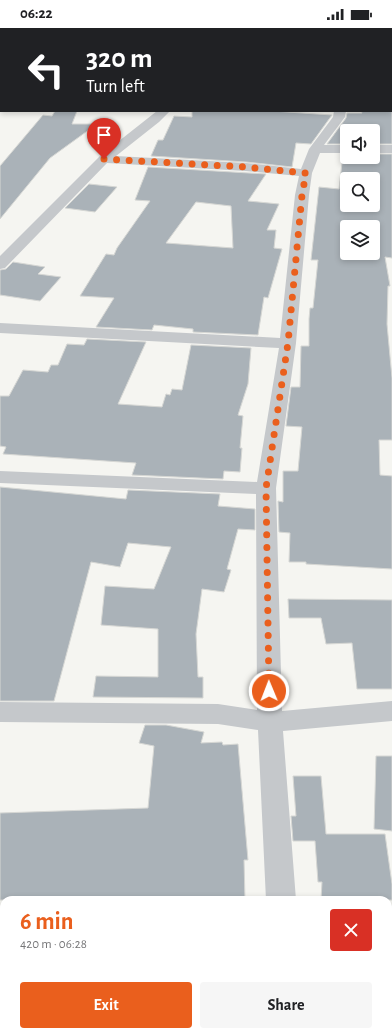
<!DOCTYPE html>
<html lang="en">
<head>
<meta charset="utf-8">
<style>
  body { margin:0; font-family:"Alegreya Sans",sans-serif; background:#f6f6f6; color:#202124; height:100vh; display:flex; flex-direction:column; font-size:15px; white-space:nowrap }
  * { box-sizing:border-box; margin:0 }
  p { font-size:13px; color:#757577 }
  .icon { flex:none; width:22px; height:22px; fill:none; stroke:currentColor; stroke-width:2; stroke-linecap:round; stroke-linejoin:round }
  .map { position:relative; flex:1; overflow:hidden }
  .sheet { position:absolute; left:0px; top:868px; width:392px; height:140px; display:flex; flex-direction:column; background:#fff; border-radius:12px 12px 0 0; box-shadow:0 2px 6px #0003 }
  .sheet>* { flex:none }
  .top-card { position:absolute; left:0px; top:0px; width:392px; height:84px; box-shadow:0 2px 6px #0003; background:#202124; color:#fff; overflow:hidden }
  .buttons { position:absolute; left:340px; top:96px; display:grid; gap:8px }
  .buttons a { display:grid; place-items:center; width:40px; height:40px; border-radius:4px; background:#fff; box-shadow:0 2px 6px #0003; font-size:20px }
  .pin { position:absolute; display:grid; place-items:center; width:34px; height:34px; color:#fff; margin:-41px -17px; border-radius:50% 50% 50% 0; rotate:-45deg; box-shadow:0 0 4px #0007 }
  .pin .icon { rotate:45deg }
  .me { position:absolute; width:44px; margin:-22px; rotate:359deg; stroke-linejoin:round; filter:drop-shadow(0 0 3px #0008) }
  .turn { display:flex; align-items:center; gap:14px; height:84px; padding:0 20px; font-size:18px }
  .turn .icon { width:52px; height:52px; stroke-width:2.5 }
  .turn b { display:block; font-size:28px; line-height:34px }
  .round { display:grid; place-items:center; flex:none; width:42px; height:42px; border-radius:4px; background:#f6f6f6 }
  .overview { display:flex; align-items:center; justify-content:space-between; height:68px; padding:0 20px }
  h1 { font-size:24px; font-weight:700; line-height:30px; color:#ea5f1d }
  .action { display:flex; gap:8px; margin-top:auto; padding:8px 20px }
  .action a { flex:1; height:46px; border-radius:4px; background:#ea5f1d; color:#fff; font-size:16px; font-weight:700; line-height:46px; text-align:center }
  .action a+a { background:#f6f6f6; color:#202124 }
  .status { display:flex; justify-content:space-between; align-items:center; height:28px; padding:0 20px; background:#fff; direction:ltr }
  .status svg { height:11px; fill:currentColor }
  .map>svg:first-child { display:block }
  .building { fill:#aab2b8; stroke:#d6d7d4; fill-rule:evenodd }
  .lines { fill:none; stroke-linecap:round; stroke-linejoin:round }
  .minor { fill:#c5c8cb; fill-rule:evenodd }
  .route { stroke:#ea5f1d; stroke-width:7; stroke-dasharray:0 12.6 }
</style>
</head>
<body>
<div class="status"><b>06:22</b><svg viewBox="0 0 49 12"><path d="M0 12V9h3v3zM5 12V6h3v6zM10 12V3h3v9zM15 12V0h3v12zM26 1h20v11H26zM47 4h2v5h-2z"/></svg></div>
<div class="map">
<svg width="392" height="1008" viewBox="0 0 392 1008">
  <rect width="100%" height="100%" fill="#f5f5f1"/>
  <path class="building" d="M55 83H77L72 96H97L50 130 0 191V138L43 87 52 88Z
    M192 83H272L332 87 311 116 296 115 292 139 246 134 151 128 158 112H163L174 88 192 89Z
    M361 83H392V116H373V103H347V116H327L346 90 347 85H362Z
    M343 126H347V129H373V126H392V230L385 229 390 258H388L387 296 392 350V412H379L380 447 392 448V541L306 536V534H289L290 505 279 504 278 473 283 474V443H298L302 399 286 398 291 359H300L301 318H309V291L310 280H313L318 232H311L319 159 339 161ZM347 151H373V177H347ZM347 199H373V225H347Z
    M148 139 266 146 248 173 279 176 267 202H276L274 220 282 221 268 270 264 269 258 307 193 304V301L154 297 152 302 96 299 114 270 80 268 106 226 114 227 117 220 150 173 135 172ZM196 174 231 178 233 220 166 215Z
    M89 156 117 159 95 184 65 180Z
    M13 234 45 239 38 246 61 249 40 273 0 267V242L6 241Z
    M87 311 146 314 118 376 162 379 166 366 170 367 172 361 182 362 191 317 251 320 248 356 238 387 243 388 240 420H242L240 444 224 443 223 451 132 447 136 435 3 426 6 419 0 418V368H9L23 342 48 344 51 337H58L67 316 84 317Z
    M0 459 126 471 128 462 220 466 218 478 255 481V502L238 501 227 541 231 542 224 564 202 561 196 606 198 649H203V670L93 669 96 648 158 649V601L101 597 105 558 154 561 171 519 128 515 120 539 91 534 54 673H0Z
    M288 571 392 572V661H357L352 615 326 616 321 590H289Z
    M145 697H166L204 704 201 715 222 714 223 717 238 716 248 832H244L245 872H0V785L148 780 154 718 139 715Z
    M376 728H392V803L374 801Z
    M293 748H321L326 806H385L392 856V872H321L322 854H318L315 813H293L291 788H296Z"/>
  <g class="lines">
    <path class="minor" d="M81 0H91V1H81Z
      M270 0H281L269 1Z
      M391 15H392L391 22Z
      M0 42H1V48H0Z
      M157 83H170L159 94 116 128 246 135 301 141 309 121 333 89 334 83H346L345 89 324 117H347V125H320L312 145 309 167 296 315 276 460 282 683 392 673V693L283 703 296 872H266L258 702 218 696 0 694V674L218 676 257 682 256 466 0 455V443L257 454 279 320 0 305V295L280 310 295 167 299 148 246 143 107 135 5 240 0 241V228L100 128Z
      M373 117H392V125H373Z
      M273 1004H305V1008H273Z"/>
  </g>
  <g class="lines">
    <path class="route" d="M104 131 246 139 306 145 302 167 288 315 266 460 269 663"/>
  </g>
</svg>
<div class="buttons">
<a><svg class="icon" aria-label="sound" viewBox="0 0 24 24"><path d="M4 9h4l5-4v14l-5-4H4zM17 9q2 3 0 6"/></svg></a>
<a><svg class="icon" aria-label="search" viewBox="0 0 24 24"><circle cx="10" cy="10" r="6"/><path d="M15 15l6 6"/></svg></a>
<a><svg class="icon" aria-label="layers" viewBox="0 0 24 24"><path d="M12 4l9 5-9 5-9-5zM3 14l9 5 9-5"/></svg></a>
</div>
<div class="pin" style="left:104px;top:131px;background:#d93025"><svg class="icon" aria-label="arrive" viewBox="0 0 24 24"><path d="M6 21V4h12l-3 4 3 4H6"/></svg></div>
<svg class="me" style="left:269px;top:663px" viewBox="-20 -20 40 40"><circle r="17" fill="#ea5f1d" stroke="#fff" stroke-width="3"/><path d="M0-11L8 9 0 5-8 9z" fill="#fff"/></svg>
<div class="top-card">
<div class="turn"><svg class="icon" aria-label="left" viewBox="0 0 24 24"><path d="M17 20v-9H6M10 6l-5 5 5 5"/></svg><div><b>320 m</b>Turn left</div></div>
</div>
<section class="sheet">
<div class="overview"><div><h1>6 min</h1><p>420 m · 06:28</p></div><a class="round" style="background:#d93025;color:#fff"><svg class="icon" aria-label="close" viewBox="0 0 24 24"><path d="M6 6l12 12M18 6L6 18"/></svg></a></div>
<div class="action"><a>Exit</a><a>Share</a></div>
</section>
</div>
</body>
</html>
